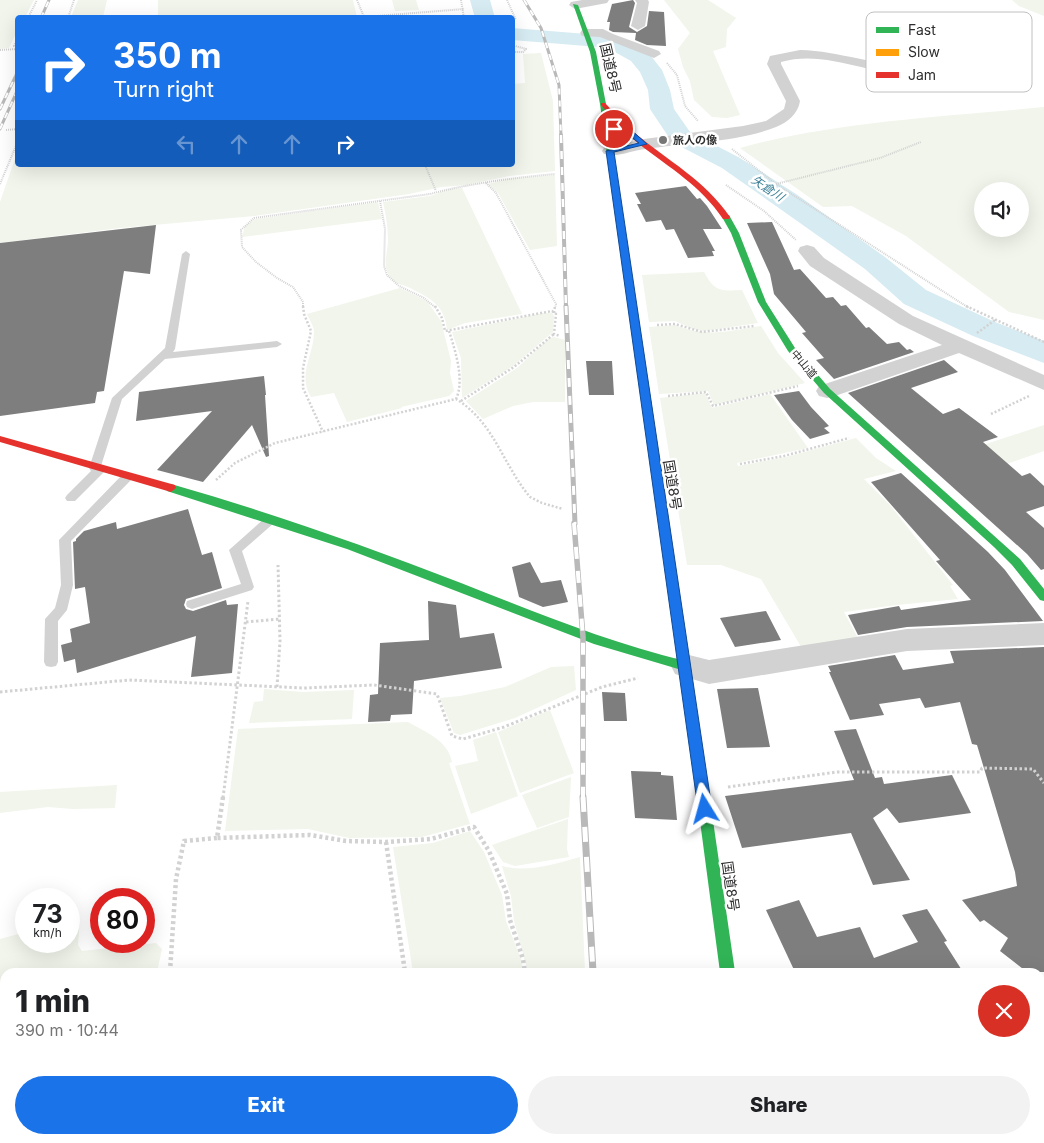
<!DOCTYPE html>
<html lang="en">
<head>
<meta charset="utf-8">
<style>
  body { margin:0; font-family:Inter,"Noto Sans JP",sans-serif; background:#f2f2f2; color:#202124; height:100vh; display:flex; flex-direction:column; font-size:19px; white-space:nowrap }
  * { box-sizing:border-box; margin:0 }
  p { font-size:16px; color:#757577 }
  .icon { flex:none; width:28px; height:28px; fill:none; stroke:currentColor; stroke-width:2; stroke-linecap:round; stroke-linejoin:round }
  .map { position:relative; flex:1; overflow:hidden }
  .side { position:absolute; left:0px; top:968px; width:1045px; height:176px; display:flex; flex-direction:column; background:#fff; border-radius:15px 15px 0 0; box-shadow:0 5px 20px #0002 }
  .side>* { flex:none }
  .banner { position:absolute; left:15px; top:15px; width:500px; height:152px; border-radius:5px; box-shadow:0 5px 20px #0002; background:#1a73e8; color:#fff; overflow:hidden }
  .fabs { position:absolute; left:974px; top:182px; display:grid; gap:10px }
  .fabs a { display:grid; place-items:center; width:55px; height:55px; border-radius:50%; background:#fff; box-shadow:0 5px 20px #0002; font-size:25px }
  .speed { position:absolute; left:15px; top:888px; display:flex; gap:10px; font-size:25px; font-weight:700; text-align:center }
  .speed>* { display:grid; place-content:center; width:65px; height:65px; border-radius:50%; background:#fff; box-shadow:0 5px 20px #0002; line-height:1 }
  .speed small { font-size:12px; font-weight:400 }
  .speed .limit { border:8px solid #d22; background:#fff; color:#111 }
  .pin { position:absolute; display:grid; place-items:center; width:42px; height:42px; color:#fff; margin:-21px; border:2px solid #fff; border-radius:50%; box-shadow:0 1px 5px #0007 }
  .me { position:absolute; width:55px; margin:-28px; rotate:352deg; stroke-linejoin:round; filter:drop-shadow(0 0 4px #0008) }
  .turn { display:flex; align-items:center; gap:18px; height:105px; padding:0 15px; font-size:22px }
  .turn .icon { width:65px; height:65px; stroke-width:2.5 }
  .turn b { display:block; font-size:35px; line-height:42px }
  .lanes { display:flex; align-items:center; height:48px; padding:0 15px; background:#0003; justify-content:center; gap:25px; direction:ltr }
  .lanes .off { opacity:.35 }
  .round { display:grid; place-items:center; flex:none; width:52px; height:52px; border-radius:26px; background:#f2f2f2 }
  .headline { display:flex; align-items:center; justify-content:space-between; height:85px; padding:0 15px }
  h1 { font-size:30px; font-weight:800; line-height:38px }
  .primary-button { display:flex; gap:10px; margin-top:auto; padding:10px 15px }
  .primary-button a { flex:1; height:58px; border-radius:30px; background:#1a73e8; color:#fff; font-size:20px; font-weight:800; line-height:58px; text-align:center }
  .primary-button a+a { background:#f2f2f2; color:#202124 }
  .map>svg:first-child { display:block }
  .green { fill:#f1f5eb; fill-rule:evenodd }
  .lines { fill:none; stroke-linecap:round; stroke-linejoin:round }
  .river { fill:#d6ebf2; fill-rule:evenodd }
  .building { fill:#7e7e7e }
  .path-far3 { stroke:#d2d2d2; stroke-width:2; stroke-dasharray:1 1; stroke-linecap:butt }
  .path-far2 { stroke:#d2d2d2; stroke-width:2.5; stroke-dasharray:2 2; stroke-linecap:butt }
  .path-far1 { stroke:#d2d2d2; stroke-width:3; stroke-dasharray:2.5 2.5; stroke-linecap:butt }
  .path { stroke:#d2d2d2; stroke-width:4.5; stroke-dasharray:3 3; stroke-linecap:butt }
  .lane { fill:#d2d2d2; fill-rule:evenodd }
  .street { fill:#d2d2d2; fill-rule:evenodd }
  .fast { fill:#30b455; fill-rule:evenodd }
  .slow { fill:#ff9f0a; fill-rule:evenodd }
  .jam { fill:#e5322d; fill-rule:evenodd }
  .rail-far4-casing { stroke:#b9b9b9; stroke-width:3 }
  .rail-far3-casing { stroke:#b9b9b9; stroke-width:4 }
  .rail-far2-casing { stroke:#b9b9b9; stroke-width:5 }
  .rail-far1-casing { stroke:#b9b9b9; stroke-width:5.5 }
  .rail-casing { stroke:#b9b9b9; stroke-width:7 }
  .rail-far4 { stroke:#fff; stroke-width:2; stroke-dasharray:6; stroke-linecap:butt }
  .rail-far3 { stroke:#fff; stroke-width:2.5; stroke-dasharray:8; stroke-linecap:butt }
  .rail-far2 { stroke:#fff; stroke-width:3; stroke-dasharray:9; stroke-linecap:butt }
  .rail-far1 { stroke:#fff; stroke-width:4; stroke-dasharray:12; stroke-linecap:butt }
  .rail { stroke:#fff; stroke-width:5; stroke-dasharray:15; stroke-linecap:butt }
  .route { fill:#1a73e8; stroke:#114b97 }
  .poi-dot { fill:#767676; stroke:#fff; stroke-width:2 }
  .labels { text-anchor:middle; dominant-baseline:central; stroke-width:5; stroke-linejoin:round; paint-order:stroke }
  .far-poi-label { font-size:11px; font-weight:bold; fill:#2d2d2d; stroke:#fff; text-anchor:start }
  .far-street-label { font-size:11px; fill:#2d2d2d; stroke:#fff }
  .far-water-label { font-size:12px; font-style:italic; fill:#377c94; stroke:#fff }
  .street-label { font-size:14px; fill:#2d2d2d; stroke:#fff }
  .key { fill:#fff; stroke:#c0c0c0; stroke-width:1 }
  .key-label { font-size:14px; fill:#2d2d2d }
</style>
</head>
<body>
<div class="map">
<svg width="1044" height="1143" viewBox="0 0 1044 1143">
  <rect width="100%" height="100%" fill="#fff"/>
  <path class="green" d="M0 0H34L25 17 18 18 17 31 9 48 0 49Z
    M78 0H107L103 17H71Z
    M158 0H353L357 17H158Z
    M392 0H416L419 10 395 11Z
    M664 0H708L736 18 727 29 726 47 713 51 740 115 727 118 712 117 694 100 690 81 683 67 678 49 690 33Z
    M1012 0H1044V16L1019 6Z
    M541 53 553 101 555 171 509 176 466 185 441 187 409 194 254 216 120 228 0 243V202L17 153 18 165H512L513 84 525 83 523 54Z
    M1044 107V320L1009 312 906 236 852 206 823 207 740 148C838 121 943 117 1044 107ZM982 191H1020V229H982Z
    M555 175 557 246 530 250 498 193 488 184 508 179Z
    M462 188 522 314 465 323 447 330C445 304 428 297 408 287 404 285 397 284 394 281 380 269 388 255 388 240 388 227 386 215 383 202L430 196 450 189Z
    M378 202 382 219 242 237 245 226 255 219Z
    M704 272C715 292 720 291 742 290L758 323 704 331 693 329 675 321 649 322 642 275Z
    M400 288 427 301 441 321 451 361 450 373 454 391 449 396 401 407 402 408 347 422 334 393 311 397C297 374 314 356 314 332 314 326 309 319 307 314Z
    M544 313H552L554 316 553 332 513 366 462 398 461 358 452 332Z
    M675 325C707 338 727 331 761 326L778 353 805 383 714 405 708 391 659 394 649 327Z
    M554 337 565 340V402H533L513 406 483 419 466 401 517 368 548 339Z
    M705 393 712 408 770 394 808 448 737 463 738 466 786 457 856 438 876 458 896 471 864 479 890 505 953 585 950 586 958 599 897 605 844 612 859 640 803 650 761 579 721 565H687L660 398Z
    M1044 425V451L987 471 965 451Z
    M574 666 576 690 515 718 460 735 454 733 440 698 460 696 505 687 551 667Z
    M264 689 303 692 354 690 352 719 249 723 254 702 263 701Z
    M550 710 574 773 520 793 498 732Z
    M408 722C425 732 448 740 452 762L449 763 470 824 422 837 349 838 308 829 225 831 238 729Z
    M496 732 518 796 471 814 455 766 478 761 473 740Z
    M571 777 569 817 537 828 522 795Z
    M117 785 115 808 73 809 48 807 0 813V792Z
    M568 819 567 849 569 857 515 866 503 862 492 845Z
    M470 831 484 852 502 895 506 921 521 959 523 972H413L393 847 433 843Z
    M580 857 585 972H528L514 921 511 896 502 866C527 873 555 864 580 857Z
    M80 919 78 945 82 951 156 943 162 949 157 972H5V1105H0V939L26 932V941H69V922Z
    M442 1139H593V1143H443Z"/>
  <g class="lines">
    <path class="river" d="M470 0H490L495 18H475Z
      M512 28 599 35 628 41 647 51 662 70 670 90 674 109 690 132 740 158 796 194 885 257 926 290 995 322 1044 341V363L973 336 904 304 865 269 776 206 722 168 672 142 650 109 648 90 640 72 631 61 613 51 599 47 512 40Z"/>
  </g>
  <path class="building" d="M633 0 635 3 629 27 637 32 647 26 649 11 664 12 666 46 647 45 635 40 636 33 613 32 609 30 610 22H607L612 4Z
    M686 186 697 199 700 198 707 206 722 229H703L715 251H712L714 256 688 258 674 229 666 230 661 220 646 222 637 204H641L635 193Z
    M772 222 794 270 800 269 826 298 833 297 841 306 846 305 866 328 869 327 887 344 899 342 907 350 910 349 914 352 834 379 816 360 824 358 802 333 806 332 774 294 770 274 747 223Z
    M156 225 150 274 124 271 104 391 97 392 95 403 0 416V243Z
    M944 360 958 372 911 388 943 414 959 408 998 437 983 442 1022 476 1030 473 1044 486V506L1026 512 1044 528V569L1041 570 1027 554 848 393Z
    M586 361H612L614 395H589Z
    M264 376 266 395H265L269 456 266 457 252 425 203 482 157 470 212 411 136 421 139 392Z
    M799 391 811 407 829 426 824 428 830 433 810 439 792 420 774 395Z
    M901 473 988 552 1005 570 1043 621 907 627 858 635 848 615 899 606 901 610 971 600 936 561 940 560 871 482Z
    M188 509 202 555 212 552 222 588 186 599 184 605 186 609 193 611 226 600 227 605 238 604 232 673 191 677 196 636 77 673 75 659 64 662 61 645 72 642 70 629 90 623 85 587 75 589 73 542 76 541V539L84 531 116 522 117 529Z
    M530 562 541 583 561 580 568 602 543 607 519 597 512 567Z
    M428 601 456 605 460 638 494 633 502 668 414 681 412 714 391 715 390 721 368 722 370 695 378 694 380 643 429 640Z
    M766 611 781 640 735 647 720 618Z
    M1044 647V972H1027L1000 951 1008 938 984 920 980 922 962 900 1017 886 1015 872 977 745 972 744 960 702 925 708 920 698 879 704 884 715 850 720 829 672H831L828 666 895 655 903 670 954 663 950 651Z
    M758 688 770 747 727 748 717 689Z
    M602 692 625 693 627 721H604Z
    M856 729 875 778 882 777 884 784 952 775 971 813 899 823 887 808 873 818 910 880 873 885 851 833 742 848 725 796 854 780 834 731Z
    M631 771 661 772V775L673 776 677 820 635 818Z
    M799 900 817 937 860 927 874 958 918 942 902 915 927 909 947 941 944 942 963 972H795L766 910Z"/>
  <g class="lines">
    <path class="path-far3" d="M357 0 364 17
      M461 0 464 18
      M507 0 516 20
      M364 17 464 9
      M28 18 37 0
      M68 18 74 0
      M18 38 14 46 18 45
      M512 45 526 49 523 52H512
      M0 50 18 49
      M667 63 677 75 685 106 698 121
      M6 130 18 129
      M732 149 776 184 969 308
      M425 165 436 191
      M486 183 496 193 556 304 555 308
      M0 184 18 141
      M776 184 880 158 921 142
      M726 185 764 211 796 240
      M380 201 385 229 384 266 387 275 399 286 424 298 436 308
      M303 308V302L293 287 277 278 256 262 242 247 241 230 254 218 430 194C471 183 513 178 555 174"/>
    <path class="path-far2" d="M303 306 304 314 311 331 303 368V388L323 432
      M435 306 442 318 445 331 552 311 556 314 554 334 560 336
      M966 306 1044 342
      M554 313 555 306
      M657 325 675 324 702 332 754 326
      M449 331C455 350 465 380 456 399
      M977 333 995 320
      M668 396 706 392 713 406 798 386
      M461 401 514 367 554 334
      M991 414 1029 396
      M740 464 784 456 849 438
      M216 480 235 463 275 443 456 399C494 422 503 465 530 497L542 503 563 509"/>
    <path class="path-far1" d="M246 622 280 619
      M277 687 280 641 278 565
      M0 692 129 680 304 688 374 685 437 694 452 736 463 739 504 727 602 687 638 678
      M728 787 837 772H980L982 768 1033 769 1044 783
      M223 798 248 601"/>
    <path class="path" d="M223 797 217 838 310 835 346 841 386 842 431 839 474 827 489 851 507 894 510 920 523 959 525 972
      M386 842 405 972
      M170 972 176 879 184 841 217 838
      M310 1139 311 1143
      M789 1143 809 1139"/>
    <path class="lane" d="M186 251 190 254 175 349 173 352 277 341 282 344 277 347 165 359 122 399 101 466 106 469 104 472 75 501H67L65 498 67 495 91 471 89 468 112 398 165 348 182 254Z
      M127 473 133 477 131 480 71 541 73 585 67 610 58 621V662L56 666 51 667 46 666 44 662 45 619 55 608 61 585 59 540 123 474Z
      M270 516 274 517 276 520 274 523 242 551 254 587 252 590 192 609 187 607 186 604 187 601 241 584 229 550 266 517Z"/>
    <path class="street" d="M582 0H609L607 3 575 9 569 5 571 2Z
      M635 0H648L649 2 645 26 638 30 631 26 637 3Z
      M587 29H603L613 34 659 51 661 54 654 58 600 37 582 36 580 33 582 30Z
      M800 50C844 51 885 70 929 66L932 61 937 60 944 64 940 73C886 86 833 47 781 62V64L800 101C798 114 788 122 776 127 739 142 685 143 646 149 633 150 617 158 604 154L602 151 604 148 644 139 743 126 766 121 784 109 786 101 767 64 770 56Z
      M807 245 814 247 824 258 913 316 1044 375V390L959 353 835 396 827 398 819 396 816 391 819 386 942 345 899 324 810 266 798 251 800 247Z
      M1044 623V645L907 651 709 684 675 674 671 666 675 658 685 654 709 660 907 629Z
      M1044 1004V1046L1040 1048V1006Z
      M923 1139H963V1143H923Z"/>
    <path class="fast" d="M573 4 578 5 596 52 606 104 653 413 648 416 643 413 600 104 590 52Z
      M723 215H729L739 233 766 302 795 348 830 389 1020 559 1044 589V601L1040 600 1012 565 994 547 824 393 788 351 758 302 731 233 722 217Z
      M171 484C269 512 366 546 461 583 535 612 607 642 685 661L689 663 691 666 689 669 685 671 594 644 347 549 167 491 166 488 167 485Z
      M695 732 700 734 701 738 735 972H720L689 738 690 734Z"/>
    <path class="slow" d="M648 410 653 413 701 738 700 742 695 744 690 742 689 738 643 413Z"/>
    <path class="jam" d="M601 103H605C615 113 624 124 635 133 668 161 705 180 730 217L729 219H723C701 186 670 168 639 144 625 133 614 119 601 105Z
      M0 436 175 485 176 488 171 492 0 442Z
      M743 1139H759L760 1143H742Z"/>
    <g class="rail-far4-casing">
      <path id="rail-far4" d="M524 0 541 28 559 85 561 136
        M41 18 49 0
        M0 109 18 71
        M0 129 18 89"/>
    </g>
    <g class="rail-far3-casing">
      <path id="rail-far3" d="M561 135 566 308"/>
    </g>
    <g class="rail-far2-casing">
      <path id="rail-far2" d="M566 306 575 524"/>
    </g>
    <g class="rail-far1-casing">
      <path id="rail-far1" d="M574 523 583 637V798"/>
    </g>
    <g class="rail-casing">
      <path id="rail" d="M583 797 593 972
        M603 1139V1143"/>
    </g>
    <use href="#rail-far4" class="rail-far4"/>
    <use href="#rail-far3" class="rail-far3"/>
    <use href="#rail-far2" class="rail-far2"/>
    <use href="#rail-far1" class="rail-far1"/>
    <use href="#rail" class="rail"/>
  </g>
  <path class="route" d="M614 127 631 130 647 144 614 152 712 809 710 814 705 815 700 814 698 809 606 151 639 143 626 133 612 130V127Z"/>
  <circle class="poi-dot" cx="663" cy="140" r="5"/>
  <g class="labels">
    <g class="far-poi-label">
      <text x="673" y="140">旅人の像</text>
    </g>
    <g class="far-street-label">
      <text transform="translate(804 364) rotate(50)">中山道</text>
    </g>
    <g class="far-water-label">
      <text transform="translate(768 188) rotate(34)">矢倉川</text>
    </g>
    <g class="street-label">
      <text transform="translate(611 68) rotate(77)">国道8号</text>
      <text transform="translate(673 485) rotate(81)">国道8号</text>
      <text transform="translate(731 886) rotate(82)">国道8号</text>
    </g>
  </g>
  <rect x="866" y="12" width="166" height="80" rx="8" class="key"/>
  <rect x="876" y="27" width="23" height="6" fill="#30b455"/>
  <rect x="876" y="49" width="23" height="7" fill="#ff9f0a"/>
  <rect x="876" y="72" width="23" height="6" fill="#e5322d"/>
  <g class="key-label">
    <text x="908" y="35">Fast</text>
    <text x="908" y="57">Slow</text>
    <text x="908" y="80">Jam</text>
  </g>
</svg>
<div class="fabs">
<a><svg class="icon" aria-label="sound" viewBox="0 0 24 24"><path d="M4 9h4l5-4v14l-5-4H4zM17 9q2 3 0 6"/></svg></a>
</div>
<div class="speed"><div>73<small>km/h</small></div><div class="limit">80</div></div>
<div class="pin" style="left:614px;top:129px;background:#d93025"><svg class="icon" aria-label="arrive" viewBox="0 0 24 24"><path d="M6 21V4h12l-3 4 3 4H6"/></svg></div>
<svg class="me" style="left:705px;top:809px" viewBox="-20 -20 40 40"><path d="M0-17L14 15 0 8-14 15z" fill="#1a73e8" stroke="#fff" stroke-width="4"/></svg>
<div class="banner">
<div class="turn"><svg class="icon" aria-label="right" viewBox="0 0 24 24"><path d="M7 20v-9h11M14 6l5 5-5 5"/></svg><div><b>350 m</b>Turn right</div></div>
<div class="lanes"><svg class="icon off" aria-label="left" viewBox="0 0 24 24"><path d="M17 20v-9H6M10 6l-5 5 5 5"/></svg><svg class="icon off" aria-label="ahead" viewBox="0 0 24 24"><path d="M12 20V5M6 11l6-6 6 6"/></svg><svg class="icon off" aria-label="ahead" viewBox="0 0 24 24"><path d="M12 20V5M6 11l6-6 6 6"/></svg><svg class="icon" aria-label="right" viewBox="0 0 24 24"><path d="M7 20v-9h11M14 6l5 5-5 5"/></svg></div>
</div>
<section class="side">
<div class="headline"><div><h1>1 min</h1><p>390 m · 10:44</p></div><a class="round" style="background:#d93025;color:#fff"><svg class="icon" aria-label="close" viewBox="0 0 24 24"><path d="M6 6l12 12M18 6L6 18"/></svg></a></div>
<div class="primary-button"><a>Exit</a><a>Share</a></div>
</section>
</div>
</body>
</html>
